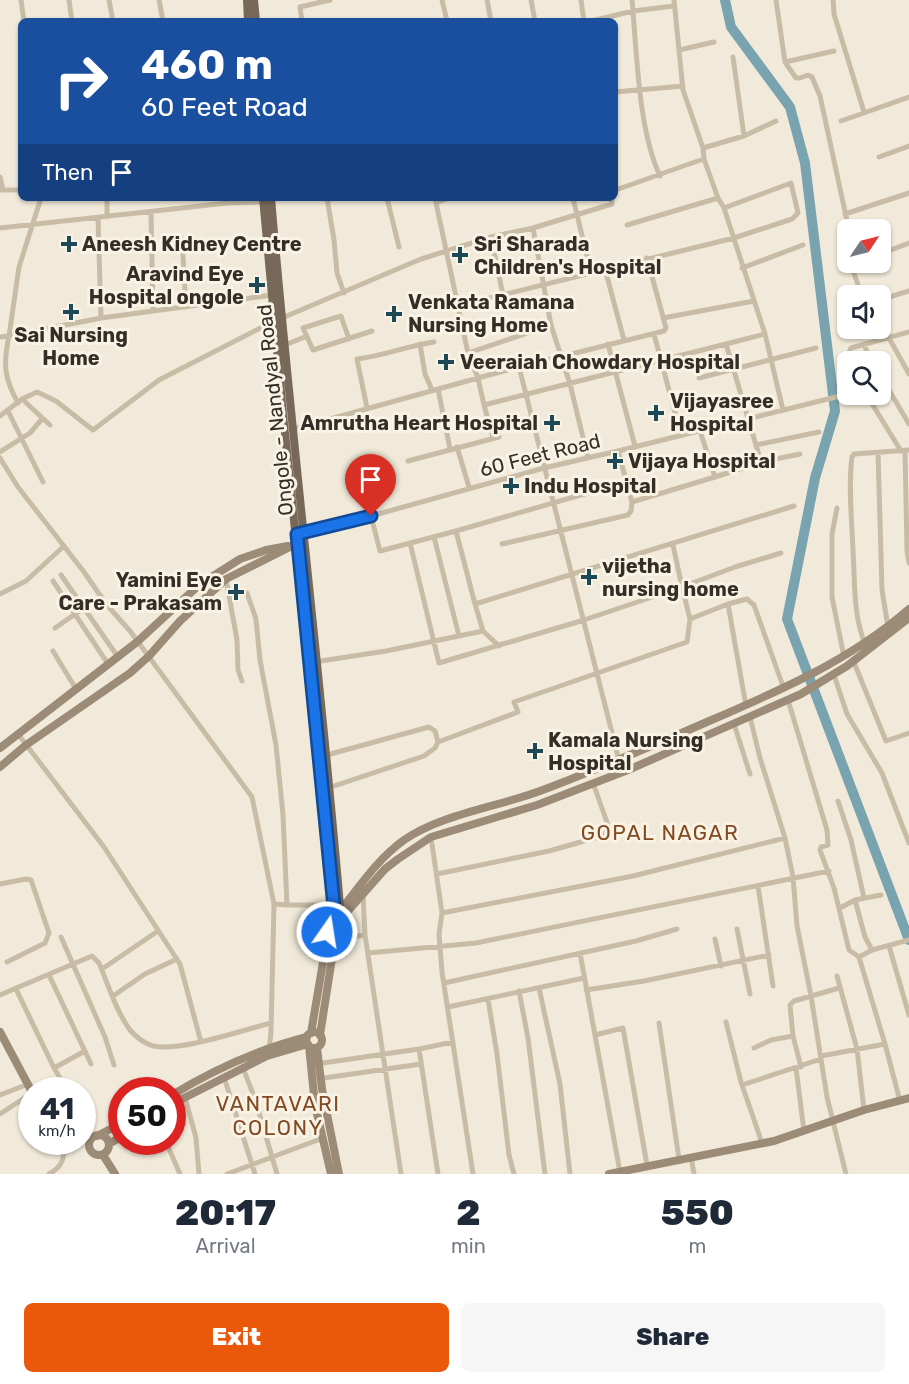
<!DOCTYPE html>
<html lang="en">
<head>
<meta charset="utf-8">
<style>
  body { margin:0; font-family:Rubik,sans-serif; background:#f6f6f7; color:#1f2937; height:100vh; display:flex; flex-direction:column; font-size:22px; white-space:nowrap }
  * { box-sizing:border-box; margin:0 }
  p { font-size:20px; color:#747a83 }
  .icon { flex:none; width:33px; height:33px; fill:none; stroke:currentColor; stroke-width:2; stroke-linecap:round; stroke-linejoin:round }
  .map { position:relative; height:1174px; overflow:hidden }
  .sheet { display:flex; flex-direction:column; background:#fff; flex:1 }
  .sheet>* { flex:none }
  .guide { position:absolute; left:18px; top:18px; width:600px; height:183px; border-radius:9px; box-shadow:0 2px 4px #0004; background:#1a4fa0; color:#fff; overflow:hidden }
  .needle { width:39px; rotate:55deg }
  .fabs { position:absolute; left:837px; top:219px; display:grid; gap:12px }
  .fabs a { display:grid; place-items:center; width:54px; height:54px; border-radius:9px; background:#fff; box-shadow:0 2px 4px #0004; font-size:30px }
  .speed { position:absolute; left:18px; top:1077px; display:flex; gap:12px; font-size:30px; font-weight:700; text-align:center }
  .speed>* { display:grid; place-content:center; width:78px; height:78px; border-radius:50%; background:#fff; box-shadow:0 2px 4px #0004; line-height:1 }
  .speed small { font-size:15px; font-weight:400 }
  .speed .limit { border:9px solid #d22; background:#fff; color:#111 }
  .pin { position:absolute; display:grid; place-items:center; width:51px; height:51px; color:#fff; margin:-62px -26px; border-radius:50% 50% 50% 0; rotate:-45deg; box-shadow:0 0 6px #0007 }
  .pin .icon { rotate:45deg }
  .me { position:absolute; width:66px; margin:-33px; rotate:13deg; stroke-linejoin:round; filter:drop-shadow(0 0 4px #0008) }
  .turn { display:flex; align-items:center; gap:21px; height:126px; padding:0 24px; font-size:27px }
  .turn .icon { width:78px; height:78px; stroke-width:2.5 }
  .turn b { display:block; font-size:42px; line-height:51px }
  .then { display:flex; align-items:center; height:57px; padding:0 24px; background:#0003; gap:12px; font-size:22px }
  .eta { display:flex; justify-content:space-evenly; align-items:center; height:102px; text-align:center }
  .eta b { font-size:36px; font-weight:800; line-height:42px }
  .button { display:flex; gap:12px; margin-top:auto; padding:12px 24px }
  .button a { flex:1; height:69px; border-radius:9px; background:#ea580c; color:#fff; font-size:24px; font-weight:800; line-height:69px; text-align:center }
  .button a+a { background:#f6f6f7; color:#1f2937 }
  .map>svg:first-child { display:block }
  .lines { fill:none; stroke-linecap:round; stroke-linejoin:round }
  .river { stroke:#79a3ae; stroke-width:10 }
  .street { stroke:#c9bca6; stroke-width:5 }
  .secondary { stroke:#9c8b77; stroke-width:8 }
  .primary { stroke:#776858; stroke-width:8 }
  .route-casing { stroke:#114b97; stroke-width:15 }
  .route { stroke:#1a73e8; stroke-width:10 }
  .poi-dot { fill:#1d4856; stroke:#f9f3e6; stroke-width:2 }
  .labels { text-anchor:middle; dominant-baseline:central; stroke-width:6; stroke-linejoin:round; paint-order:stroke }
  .poi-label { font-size:20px; font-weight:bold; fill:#352e27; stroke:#f9f3e6; text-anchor:start }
  .street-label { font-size:20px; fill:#352e27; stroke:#f9f3e6 }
  .neighbourhood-label { font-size:21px; letter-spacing:1.5px; fill:#834921; stroke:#f9f3e6 }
</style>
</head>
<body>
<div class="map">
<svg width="909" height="1174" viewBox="0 0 909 1174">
  <rect width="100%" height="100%" fill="#f1eada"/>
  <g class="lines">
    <path class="river" d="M725 0 731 27 790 107 805 163 835 411 815 478 787 619 909 940"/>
    <path class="street" d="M21 0 24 21
      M69 0 72 21
      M109 0 113 21
      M159 0 163 21
      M442 0 447 21
      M487 0 491 21
      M531 0 535 21
      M581 0 584 21
      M632 0C637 53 638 129 660 176
      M674 0 683 90 703 148 704 159 718 198 724 208 765 334 783 410
      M776 0 785 62 796 78H800L808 75 812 77 820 96 849 230
      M833 0 834 14 864 112
      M302 21 300 7 330 0
      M591 21 633 11 674 6
      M679 50 714 42
      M733 57 744 136
      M785 62 834 51
      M615 92 683 86
      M841 121 909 97
      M703 148 744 136 776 121
      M879 157 909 146
      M0 177 3 190
      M0 190H21
      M615 190C645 180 674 169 704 159
      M107 198V217
      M327 198 334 240 337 273 344 293
      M387 198 399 247
      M435 198 468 353 478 378 519 367 622 772
      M573 198 591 273
      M436 202 450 198
      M151 212 153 311
      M845 214 909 193
      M98 218 101 318
      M627 225 718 198
      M0 228 227 203 264 202
      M533 228 551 325 570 384 588 458
      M491 237 503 295
      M182 239 186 307
      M848 250V254
      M880 254 909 243
      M850 262 862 296
      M742 268 803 245
      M605 269 624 340
      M880 300 909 291
      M457 306 734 238 792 219 798 213 791 183 724 208
      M282 318 421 259 491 237 533 228 612 204 611 198
      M663 318 754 301
      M654 334 681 435
      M0 337 9 336 19 267 41 198
      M889 338 909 374
      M349 339 341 316 303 328 313 350 372 331
      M420 344 425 374 432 390
      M608 344 635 446
      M726 344 765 334
      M285 345 307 336
      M864 345 872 362
      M468 353 551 325
      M852 362 849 353 851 348 909 332
      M519 367 664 331 666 328 647 258
      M880 375 909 424
      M699 378 816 348
      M438 389 450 449
      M866 394 901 451
      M22 399 50 425
      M18 403C4 378 3 364 9 336L101 318 272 295
      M484 405 493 438
      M367 408 357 359C383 356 407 346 434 342
      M8 411 43 482
      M0 416 22 399 37 392 56 401 93 430 159 380 274 321
      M294 429 478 378 484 405 726 344 761 462
      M700 431 715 477 761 462 800 454
      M756 445 819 432
      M457 447 469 487
      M618 451 632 502 715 477
      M905 451 907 550 909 563
      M0 452 30 433 42 419
      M878 453 882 590 888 627
      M0 458 18 487 84 572 106 604 130 631 252 797 274 904 271 1032 269 1051
      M408 461 499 437
      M837 508 832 534V597L844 657
      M371 516 380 551 456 531 475 604 794 506
      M456 531 605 488
      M304 533 371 516 544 468 618 451 848 394
      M434 537 459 636
      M410 543 439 663 584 620 682 587 673 545
      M502 544 628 515 631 511 632 502
      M61 575 118 657
      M226 579 237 640 238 670 242 681
      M53 581 108 664
      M247 593 256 619 260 660 276 745 283 815 287 905 274 904
      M0 594 26 581 64 546
      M728 604 747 599 754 605 784 689
      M690 619 682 587 735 567 781 553
      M55 628 101 596
      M483 631 499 646
      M865 644C853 615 855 582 853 551 852 520 848 487 852 457L854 454 909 450
      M53 651 76 689
      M853 660 886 741 909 733
      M314 662 386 651 483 631 475 604
      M834 675 847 714 882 773 909 843
      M788 700 827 830 828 845 821 847 820 850 834 888 849 950 859 957 872 950 909 940
      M750 717 760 758 785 838 793 877 797 926 811 996 827 1097 846 1174
      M734 724 750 774
      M18 734 104 847 180 964 201 1042
      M327 755 429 727 435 731 438 742
      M331 787 424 756 435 748 438 742 518 712 514 702 687 642 690 619 728 604 746 706
      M838 801 851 840 864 898
      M431 837 442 913 439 934 442 972 473 1174
      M437 874 549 851 602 836 608 830V825L593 783
      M0 884 26 879 31 880 49 933 45 943 7 962
      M758 886 773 986
      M363 895 365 935 401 1174
      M855 900 865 937 872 950
      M287 905H319L331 910
      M840 908 855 900 881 895
      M442 913 633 876 785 838
      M737 929 750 994
      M61 937 105 1037 114 1065
      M337 939 365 935
      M715 939 721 966
      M889 946 909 1015
      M368 953 476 943 829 871
      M580 953 620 1172
      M859 957 885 1044 900 1101
      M102 969 158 931
      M49 975 91 1064
      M837 976 857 1049 864 1110
      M444 983 636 941 677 929
      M539 988 560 1084 570 1174
      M16 989 54 1068 67 1090
      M586 990 644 981 769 955
      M519 991 528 1038 545 1174
      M0 995 92 956 99 963C108 984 116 1011 130 1030 136 1037 144 1043 153 1046 180 1052 243 1030 271 1023
      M113 996 145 974 177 959
      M488 999 497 1054 509 1155 514 1174
      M448 1007 584 978
      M726 1022 741 1082 762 1143
      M659 1023 679 1159
      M595 1035 623 1028 647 1165
      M754 1048 771 1040 793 1036
      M419 1049 438 1174
      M821 1056 885 1044
      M316 1064 419 1049 453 1042
      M801 1067 793 1036 790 1005 794 1001 839 988
      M54 1068 85 1051
      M243 1068 255 1099 277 1174
      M796 1068 804 1131
      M224 1077 255 1174
      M324 1078 421 1064
      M742 1085 821 1059
      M0 1095 26 1085
      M185 1097 196 1138 199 1174
      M0 1114 32 1093
      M166 1142 180 1174
      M691 1157 694 1174
      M49 1174C64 1166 65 1156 63 1142
      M227 1174 323 1138"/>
    <path class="secondary" d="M0 748 137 642 199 585 240 559 266 550 288 546
      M0 767 26 745 130 673 149 656 180 621 226 579 298 543
      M343 907C362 883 379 858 404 840 442 814 497 807 540 791 594 771 647 748 700 725 774 693 847 663 909 609
      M346 913 385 869 398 859 431 837 537 805 628 770 801 694 847 666 909 618
      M0 1032 32 1092
      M306 1040a8 8 0 1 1 16 0a8 8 0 1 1-16 0Z
      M311 1033 331 915
      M320 1035 333 952 343 920
      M309 1046 315 1105 331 1174
      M317 1048 322 1089 339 1174
      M172 1095C215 1069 259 1049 307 1037
      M172 1104 267 1056 308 1044
      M89 1145a10 10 0 1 1 20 0a10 10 0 1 1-20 0Z
      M97 1136 122 1123
      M109 1144 122 1136
      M103 1155 115 1174
      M609 1174 774 1141 864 1110 909 1098"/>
    <path class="primary" d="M247 0 248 21
      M254 0 256 21
      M263 198 283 414 334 907
      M271 198C291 434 320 669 340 906"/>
  </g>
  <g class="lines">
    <g class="route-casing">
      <path id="route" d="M327 932 331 910 334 907 297 534 371 516"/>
    </g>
    <use href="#route" class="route"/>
  </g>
  <g class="poi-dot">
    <path d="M66 235h6v6h6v6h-6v6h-6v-6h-6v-6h6z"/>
    <path d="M457 246h6v6h6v6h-6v6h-6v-6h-6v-6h6z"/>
    <path d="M254 276h6v6h6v6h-6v6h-6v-6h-6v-6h6z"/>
    <path d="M68 303h6v6h6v6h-6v6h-6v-6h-6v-6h6z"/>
    <path d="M391 305h6v6h6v6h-6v6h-6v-6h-6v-6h6z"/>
    <path d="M443 353h6v6h6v6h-6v6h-6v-6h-6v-6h6z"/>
    <path d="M653 404h6v6h6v6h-6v6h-6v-6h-6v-6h6z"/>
    <path d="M549 414h6v6h6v6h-6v6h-6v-6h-6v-6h6z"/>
    <path d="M612 452h6v6h6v6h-6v6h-6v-6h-6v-6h6z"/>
    <path d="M508 477h6v6h6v6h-6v6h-6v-6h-6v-6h6z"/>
    <path d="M586 568h6v6h6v6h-6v6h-6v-6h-6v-6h6z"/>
    <path d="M233 583h6v6h6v6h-6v6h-6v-6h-6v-6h6z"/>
    <path d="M532 742h6v6h6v6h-6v6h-6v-6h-6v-6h6z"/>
  </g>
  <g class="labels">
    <g class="poi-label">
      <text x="82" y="244">Aneesh Kidney Centre</text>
      <text x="474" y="244">Sri Sharada<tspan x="474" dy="23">Children's Hospital</tspan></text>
      <text x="244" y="274" text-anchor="end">Aravind Eye<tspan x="244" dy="23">Hospital ongole</tspan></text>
      <text x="408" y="302">Venkata Ramana<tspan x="408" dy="23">Nursing Home</tspan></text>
      <text x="71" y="335" text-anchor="middle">Sai Nursing<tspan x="71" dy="23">Home</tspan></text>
      <text x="460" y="362">Veeraiah Chowdary Hospital</text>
      <text x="670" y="401">Vijayasree<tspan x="670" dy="23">Hospital</tspan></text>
      <text x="538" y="423" text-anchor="end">Amrutha Heart Hospital</text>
      <text x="628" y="461">Vijaya Hospital</text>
      <text x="524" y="486">Indu Hospital</text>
      <text x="602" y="566">vijetha<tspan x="602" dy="23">nursing home</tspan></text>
      <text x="222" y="580" text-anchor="end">Yamini Eye<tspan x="222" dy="23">Care - Prakasam</tspan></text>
      <text x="548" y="740">Kamala Nursing<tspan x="548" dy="23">Hospital</tspan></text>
    </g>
    <g class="street-label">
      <text transform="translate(275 410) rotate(-96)">Ongole - Nandyal Road</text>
      <text transform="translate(540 455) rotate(-14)">60 Feet Road</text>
    </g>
    <g class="neighbourhood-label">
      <text x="660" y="832">GOPAL NAGAR</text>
      <text x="278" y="1103">VANTAVARI<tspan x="278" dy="24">COLONY</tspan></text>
    </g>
  </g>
</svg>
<div class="fabs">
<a><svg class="needle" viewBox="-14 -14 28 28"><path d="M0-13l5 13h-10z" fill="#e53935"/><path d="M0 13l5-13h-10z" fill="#747a83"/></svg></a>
<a><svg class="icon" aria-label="sound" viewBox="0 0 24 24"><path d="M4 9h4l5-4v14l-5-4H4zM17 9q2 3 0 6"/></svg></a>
<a><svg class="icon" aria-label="search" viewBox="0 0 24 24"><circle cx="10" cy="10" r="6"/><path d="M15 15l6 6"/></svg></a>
</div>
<div class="speed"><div>41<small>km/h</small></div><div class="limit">50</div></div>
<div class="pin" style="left:371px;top:516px;background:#d93025"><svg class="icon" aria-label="arrive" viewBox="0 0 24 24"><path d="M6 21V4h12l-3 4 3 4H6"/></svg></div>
<svg class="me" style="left:327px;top:932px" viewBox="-20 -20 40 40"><circle r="17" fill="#1a73e8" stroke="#fff" stroke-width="3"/><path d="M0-11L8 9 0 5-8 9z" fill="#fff"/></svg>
<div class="guide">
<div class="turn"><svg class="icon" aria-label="right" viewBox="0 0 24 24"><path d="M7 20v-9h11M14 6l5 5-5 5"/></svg><div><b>460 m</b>60 Feet Road</div></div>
<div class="then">Then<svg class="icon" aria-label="arrive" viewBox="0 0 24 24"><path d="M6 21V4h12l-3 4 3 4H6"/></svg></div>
</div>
</div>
<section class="sheet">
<div class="eta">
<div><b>20:17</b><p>Arrival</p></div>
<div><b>2</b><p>min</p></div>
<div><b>550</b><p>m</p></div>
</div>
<div class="button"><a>Exit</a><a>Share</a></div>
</section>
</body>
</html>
